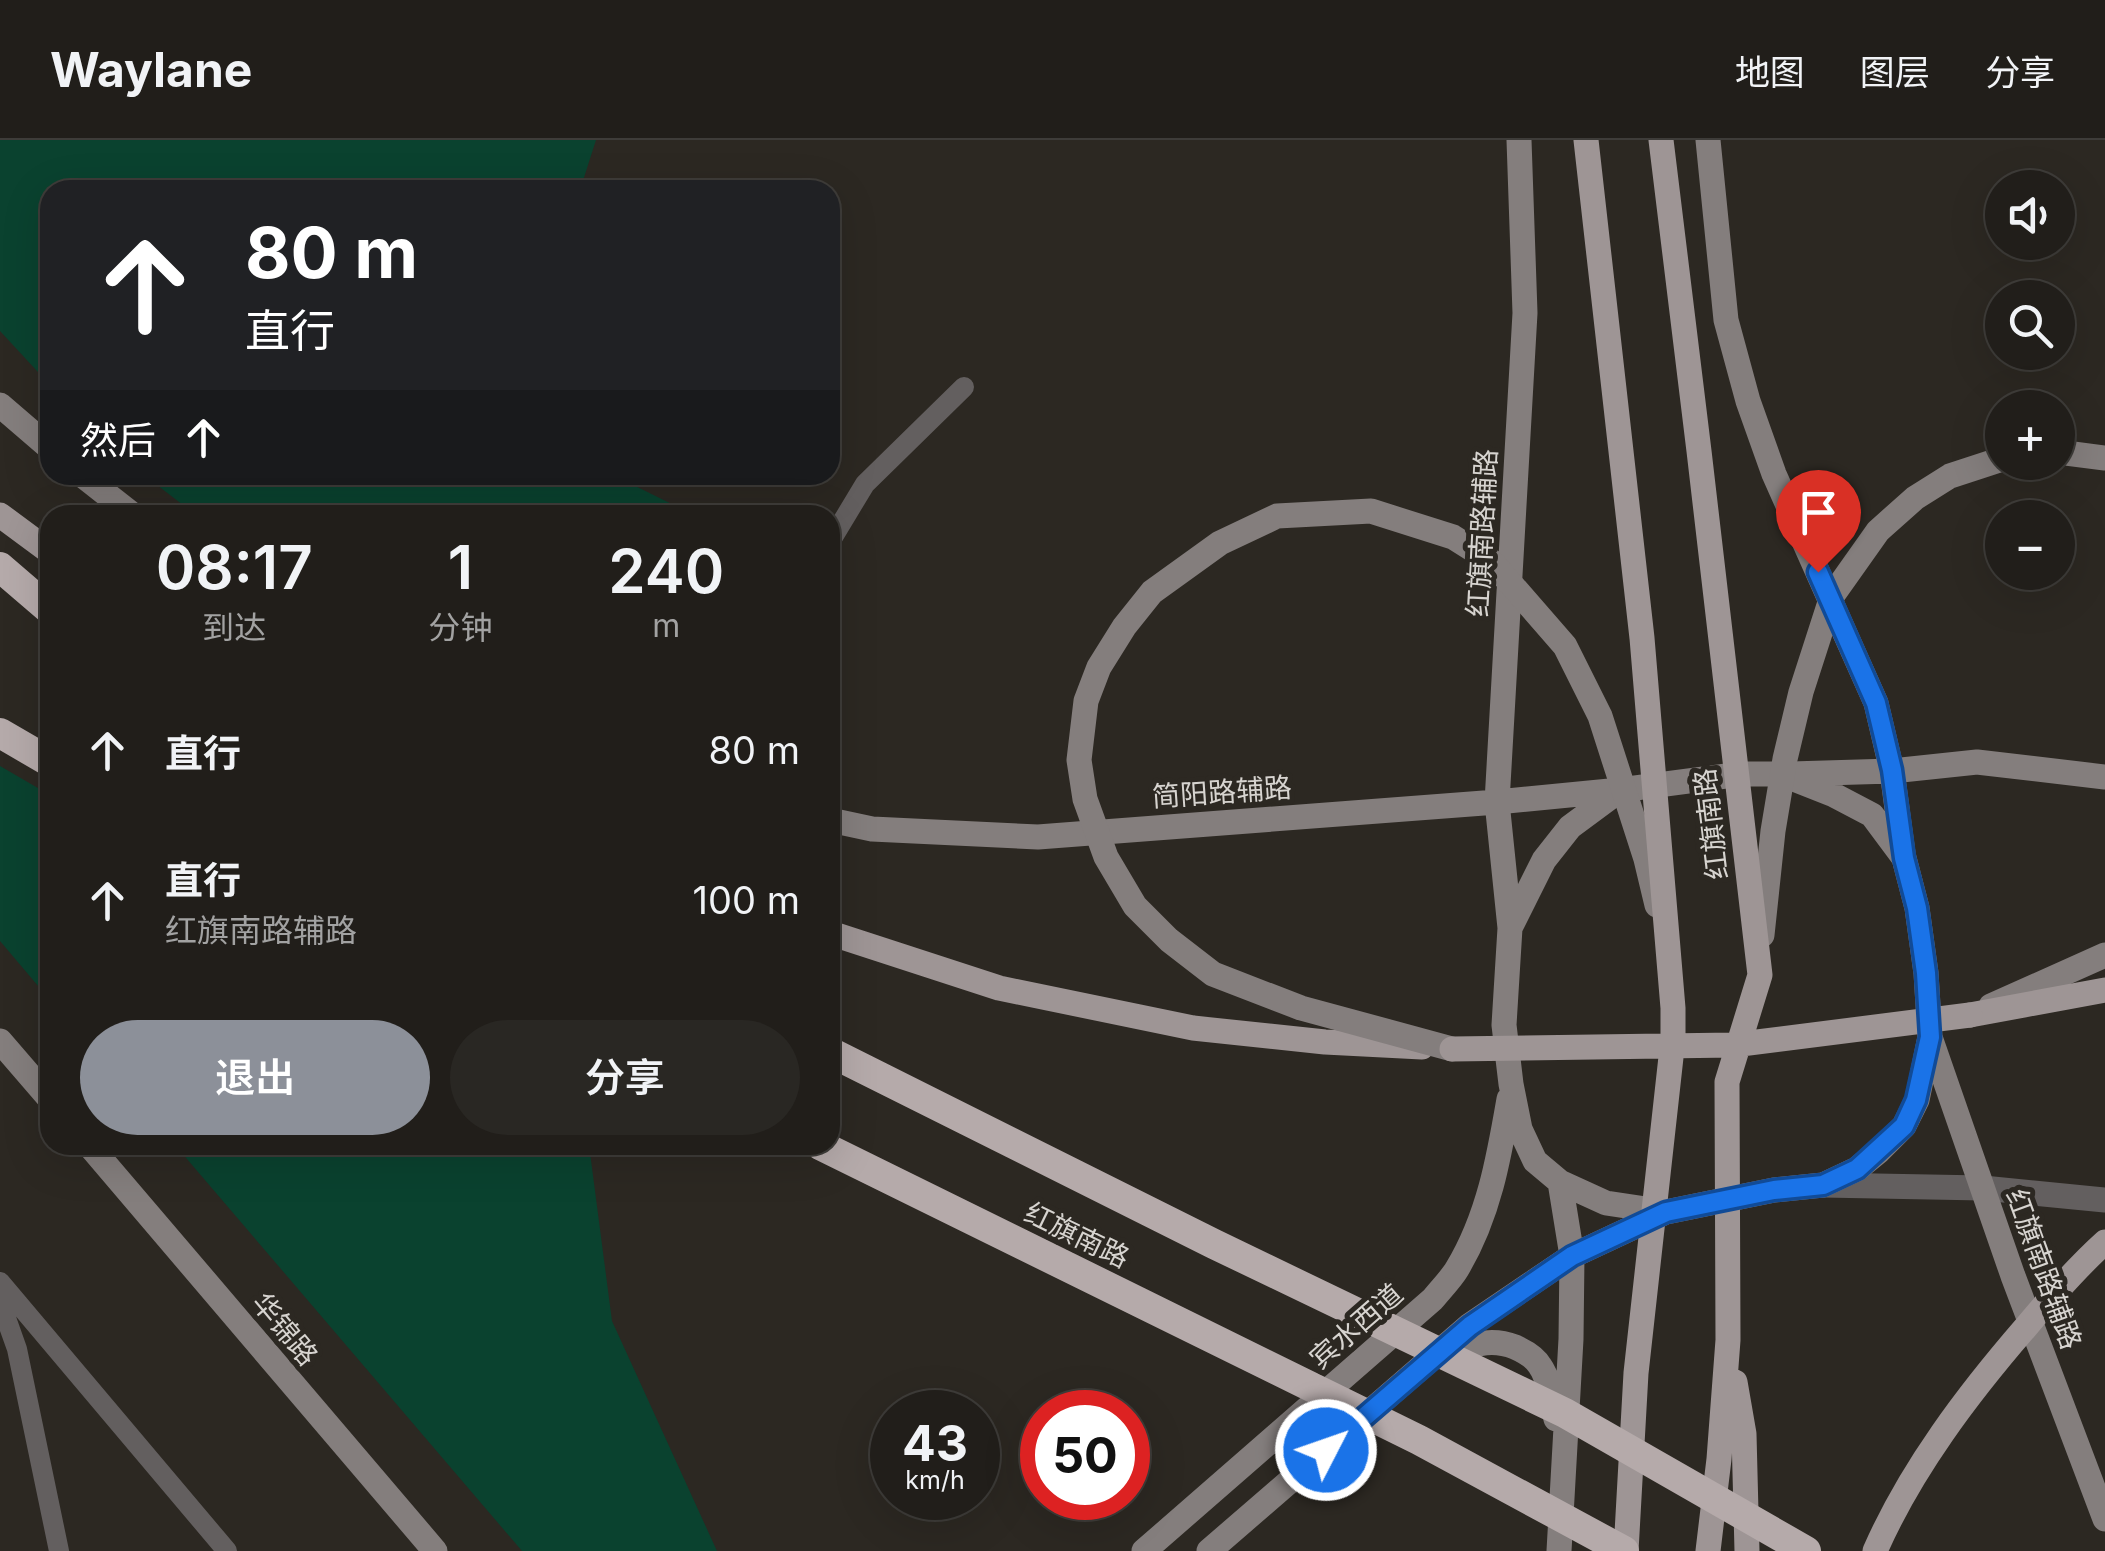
<!DOCTYPE html>
<html lang="zh">
<head>
<meta charset="utf-8">
<style>
  body { margin:0; font-family:Inter,"Noto Sans SC",sans-serif; background:#292723; color:#f1f3f6; height:100vh; display:flex; flex-direction:column; font-size:38px; white-space:nowrap }
  * { box-sizing:border-box; margin:0 }
  p { font-size:32px; color:#a2a2a2 }
  .icon { flex:none; width:55px; height:55px; fill:none; stroke:currentColor; stroke-width:2; stroke-linecap:round; stroke-linejoin:round }
  .map { position:relative; flex:1; overflow:hidden }
  .panel { position:absolute; left:40px; top:365px; width:800px; height:650px; display:flex; flex-direction:column; background:#211e1a; border-radius:30px; box-shadow:0 10px 40px #0002,0 0 0 2px #3e3c39 }
  .panel>* { flex:none }
  .hud { position:absolute; left:40px; top:40px; width:800px; height:305px; border-radius:30px; box-shadow:0 10px 40px #0002,0 0 0 2px #3e3c39; background:#202124; color:#fff; overflow:hidden }
  .controls { position:absolute; left:1985px; top:30px; display:grid; gap:20px }
  .controls a { display:grid; place-items:center; width:90px; height:90px; border-radius:50%; background:#211e1a; box-shadow:0 10px 40px #0002,0 0 0 2px #3e3c39; font-size:50px }
  .speed { position:absolute; left:870px; top:1250px; display:flex; gap:20px; font-size:50px; font-weight:700; text-align:center }
  .speed>* { display:grid; place-content:center; width:130px; height:130px; border-radius:50%; background:#211e1a; box-shadow:0 10px 40px #0002,0 0 0 2px #3e3c39; line-height:1 }
  .speed small { font-size:25px; font-weight:400 }
  .speed .limit { border:15px solid #d22; background:#fff; color:#111 }
  .pin { position:absolute; display:grid; place-items:center; width:85px; height:85px; color:#fff; margin:-102px -42px; border-radius:50% 50% 50% 0; rotate:-45deg; box-shadow:0 0 10px #0007 }
  .pin .icon { rotate:45deg }
  .me { position:absolute; width:110px; margin:-55px; rotate:49deg; stroke-linejoin:round; filter:drop-shadow(0 0 8px #0008) }
  .turn { display:flex; align-items:center; gap:35px; height:210px; padding:0 40px; font-size:45px }
  .turn .icon { width:130px; height:130px; stroke-width:2.5 }
  .turn b { display:block; font-size:70px; line-height:85px }
  .then { display:flex; align-items:center; height:95px; padding:0 40px; background:#0003; gap:20px; font-size:38px }
  .eta { display:flex; justify-content:space-evenly; align-items:center; height:170px; text-align:center }
  .eta b { font-size:60px; font-weight:600; line-height:70px }
  .button { display:flex; gap:20px; margin-top:auto; padding:20px 40px }
  .button a { flex:1; height:115px; border-radius:60px; background:#8c9099; color:#fff; font-size:40px; font-weight:600; line-height:115px; text-align:center }
  .button a+a { background:#292723; color:#f1f3f6 }
  ul { padding:0; list-style:none }
  li { display:flex; align-items:center; gap:30px; height:150px; padding:0 40px }
  li div { flex:1 }
  li b { display:block; font-size:38px }
  li em { font-style:normal }
  header { display:flex; align-items:center; gap:60px; box-sizing:border-box; height:140px; padding:0 50px; background:#211e1a; border-bottom:2px solid #3e3c39 }
  header strong { font-size:48px }
  nav { display:flex; gap:55px; margin-inline-start:auto; font-size:35px }
  .map>svg:first-child { display:block }
  .green { fill:#0a422f }
  .lines { fill:none; stroke-linecap:round; stroke-linejoin:round }
  .lane { stroke:#635f5f; stroke-width:20 }
  .street { stroke:#635f5f; stroke-width:25 }
  .secondary { stroke:#847e7d; stroke-width:25 }
  .primary { stroke:#9e9595; stroke-width:25 }
  .highway { stroke:#b5aaaa; stroke-width:30 }
  .secondary-bridge { stroke:#847e7d; stroke-width:25 }
  .primary-bridge { stroke:#9e9595; stroke-width:25 }
  .highway-bridge { stroke:#b5aaaa; stroke-width:30 }
  .route-casing { stroke:#114b97; stroke-width:25 }
  .route { stroke:#1a73e8; stroke-width:18 }
  .labels { text-anchor:middle; dominant-baseline:central; stroke-width:10; stroke-linejoin:round; paint-order:stroke }
  .street-label { font-size:28px; fill:#d7d4d0; stroke:#2c2822 }
</style>
</head>
<body>
<header>
<strong>Waylane</strong>
<nav><a>地图</a><a>图层</a><a>分享</a></nav>
</header>
<div class="map">
<svg width="2105" height="1411" viewBox="0 0 2105 1411">
  <rect width="100%" height="100%" fill="#2c2822"/>
  <path class="green" d="M0 0H596L580 50H50V245L0 191Z
    M144 335H613L694 375H196Z
    M0 626 50 655V860L0 801Z
    M175 1005H589L612 1181 717 1411H522Z"/>
  <g class="lines">
    <path class="lane" d="M830 402 865 344 964 247
      M0 1142 227 1411
      M0 1161 17 1209 59 1411"/>
    <path class="street" d="M1823 1045 1983 1048 2105 1060"/>
    <path class="secondary" d="M1708 0 1726 180 1748 261 1774 334 1876 563 1892 631 1903 713
      M0 265 50 308
      M2058 312 2105 318
      M82 335 133 375
      M1741 634H1781L1832 654 1872 675 1904 718 1917 768 1926 833 1930 897 1917 960 1904 986 1879 1011 1857 1029 1823 1045 1774 1050 1666 1072 1606 1063 1560 1042 1535 1021 1520 989 1511 944 1504 885 1510 788 1544 720 1570 687 1620 650Z
      M1791 634 1892 631 1977 622 2105 637
      M830 680 872 689 1038 697 1497 662 1620 650
      M1510 788 1497 662 1525 173 1519 0
      M1991 866 2105 815
      M1930 897 2013 1136 2105 1379
      M0 901 50 959
      M89 1005 435 1411
      M1447 1217C1470 1205 1489 1197 1515 1207 1524 1211 1535 1217 1540 1226 1550 1240 1552 1263 1556 1279
      M1144 1411 1433 1159C1441 1149 1451 1139 1457 1129 1489 1076 1499 1017 1509 959
      M1209 1411 1470 1185 1572 1116 1666 1072
      M1559 1411 1571 1199 1572 1116 1560 1042"/>
    <path class="primary" d="M0 375 50 412
      M830 793 999 848 1193 888 1325 902 1422 907
      M1970 875 2105 850"/>
    <path class="highway" d="M0 427 50 470
      M0 593 50 622"/>
    <path class="secondary-bridge" d="M1762 795 1773 691 1785 619 1801 552 1832 456 1878 391 1915 358 1950 336 2002 319
      M1452 909 1301 868 1213 834 1169 800 1135 766 1106 717 1085 659 1079 620 1086 561 1099 527 1124 487 1152 452 1220 403 1277 376 1371 371 1453 397 1491 421 1565 506 1600 576 1646 719 1657 765"/>
    <path class="primary-bridge" d="M1586 0 1642 498 1673 868V899L1636 1233 1626 1411
      M1661 0 1699 311 1760 835 1727 942 1728 1200 1719 1319 1708 1411
      M1452 909 1733 905 1970 875
      M1735 1242 1744 1294 1747 1411
      M1875 1411C1911 1329 1968 1254 2026 1187 2051 1157 2076 1128 2105 1102"/>
    <path class="highway-bridge" d="M830 912 1214 1104 1565 1273 1806 1411
      M820 1005 1419 1300 1624 1411"/>
  </g>
  <g class="lines">
    <g class="route-casing">
      <path id="route" d="M1326 1310 1470 1186 1572 1116 1666 1072 1774 1050 1823 1045 1857 1029 1904 986 1916 960 1930 897 1926 833 1917 768 1904 718 1892 630 1876 563 1818 432"/>
    </g>
    <use href="#route" class="route"/>
  </g>
  <g class="labels">
    <g class="street-label">
      <text transform="translate(1482 393) rotate(-87)">红旗南路辅路</text>
      <text transform="translate(1222 652) rotate(-4)">简阳路辅路</text>
      <text transform="translate(1711 684) rotate(-97)">红旗南路</text>
      <text transform="translate(1077 1095) rotate(26)">红旗南路</text>
      <text transform="translate(2044 1129) rotate(70)">红旗南路辅路</text>
      <text transform="translate(1356 1186) rotate(-41)">宾水西道</text>
      <text transform="translate(285 1189) rotate(50)">华锦路</text>
    </g>
  </g>
</svg>
<div class="controls">
<a><svg class="icon" aria-label="sound" viewBox="0 0 24 24"><path d="M4 9h4l5-4v14l-5-4H4zM17 9q2 3 0 6"/></svg></a>
<a><svg class="icon" aria-label="search" viewBox="0 0 24 24"><circle cx="10" cy="10" r="6"/><path d="M15 15l6 6"/></svg></a>
<a>+</a>
<a>−</a>
</div>
<div class="speed"><div>43<small>km/h</small></div><div class="limit">50</div></div>
<div class="pin" style="left:1818px;top:432px;background:#d93025"><svg class="icon" aria-label="arrive" viewBox="0 0 24 24"><path d="M6 21V4h12l-3 4 3 4H6"/></svg></div>
<svg class="me" style="left:1326px;top:1310px" viewBox="-20 -20 40 40"><circle r="17" fill="#1a73e8" stroke="#fff" stroke-width="3"/><path d="M0-11L8 9 0 5-8 9z" fill="#fff"/></svg>
<div class="hud">
<div class="turn"><svg class="icon" aria-label="ahead" viewBox="0 0 24 24"><path d="M12 20V5M6 11l6-6 6 6"/></svg><div><b>80 m</b>直行</div></div>
<div class="then">然后<svg class="icon" aria-label="ahead" viewBox="0 0 24 24"><path d="M12 20V5M6 11l6-6 6 6"/></svg></div>
</div>
<section class="panel">
<div class="eta">
<div><b>08:17</b><p>到达</p></div>
<div><b>1</b><p>分钟</p></div>
<div><b>240</b><p>m</p></div>
</div>
<ul>
<li><svg class="icon" aria-label="ahead" viewBox="0 0 24 24"><path d="M12 20V5M6 11l6-6 6 6"/></svg><div><b>直行</b></div><em>80 m</em></li>
<li><svg class="icon" aria-label="ahead" viewBox="0 0 24 24"><path d="M12 20V5M6 11l6-6 6 6"/></svg><div><b>直行</b><p>红旗南路辅路</p></div><em>100 m</em></li>
</ul>
<div class="button"><a>退出</a><a>分享</a></div>
</section>
</div>
</body>
</html>
